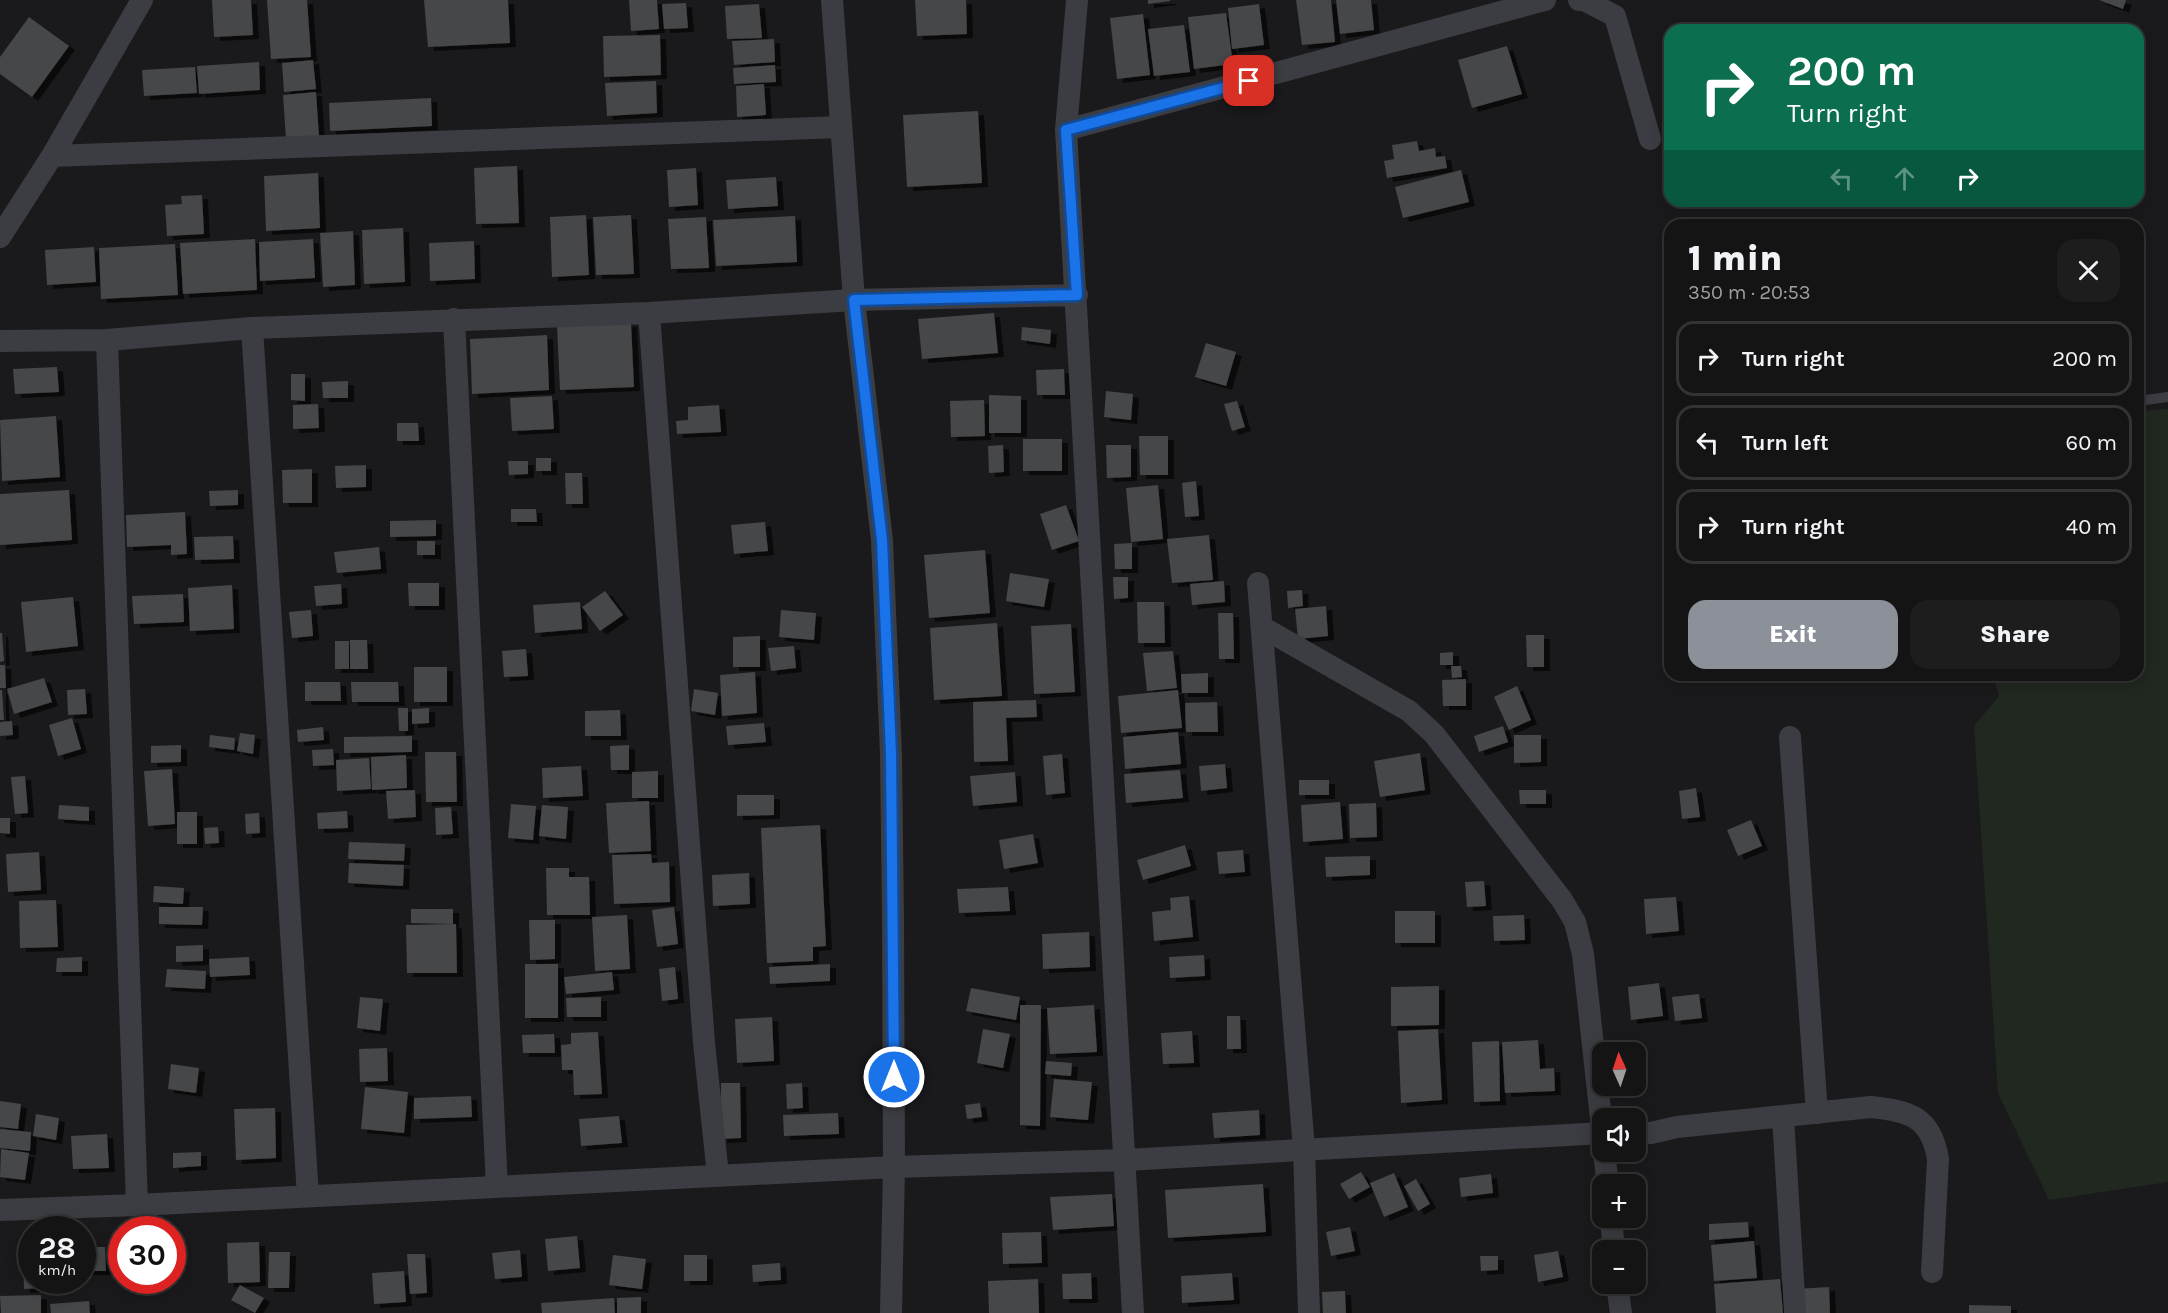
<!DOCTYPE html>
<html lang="en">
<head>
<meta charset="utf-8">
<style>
  body { margin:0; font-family:Karla,sans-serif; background:#1d1d1e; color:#f1f3f6; height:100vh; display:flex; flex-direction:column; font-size:22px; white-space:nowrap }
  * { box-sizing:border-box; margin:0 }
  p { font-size:20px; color:#9d9ea0 }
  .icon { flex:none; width:33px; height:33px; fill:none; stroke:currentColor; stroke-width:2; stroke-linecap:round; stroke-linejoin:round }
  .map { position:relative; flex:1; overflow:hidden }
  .side { position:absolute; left:1664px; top:219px; width:480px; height:462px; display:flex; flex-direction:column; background:#141415; border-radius:18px; box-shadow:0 3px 15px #0003,0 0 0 2px #333334 }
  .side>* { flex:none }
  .banner { position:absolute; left:1664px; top:24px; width:480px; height:183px; border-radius:18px; box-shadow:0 3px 15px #0003,0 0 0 2px #333334; background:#0b6e4f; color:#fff; overflow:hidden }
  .needle { width:39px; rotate:357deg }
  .controls { position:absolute; left:1592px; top:1042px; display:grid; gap:12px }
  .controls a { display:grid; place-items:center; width:54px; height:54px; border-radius:12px; background:#141415; box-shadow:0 3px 15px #0003,0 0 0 2px #333334; font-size:30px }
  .speed { position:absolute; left:18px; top:1216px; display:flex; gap:12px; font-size:30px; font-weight:700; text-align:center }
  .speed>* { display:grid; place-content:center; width:78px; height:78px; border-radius:50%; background:#141415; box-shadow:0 3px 15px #0003,0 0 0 2px #333334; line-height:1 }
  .speed small { font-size:15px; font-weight:400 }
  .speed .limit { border:9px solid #d22; background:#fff; color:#111 }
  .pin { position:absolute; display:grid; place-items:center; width:51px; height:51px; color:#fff; margin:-26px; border-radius:12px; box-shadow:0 3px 9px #0006 }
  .me { position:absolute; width:66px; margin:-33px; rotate:0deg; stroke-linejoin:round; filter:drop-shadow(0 0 4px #0008) }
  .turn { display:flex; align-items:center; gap:21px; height:126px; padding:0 24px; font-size:27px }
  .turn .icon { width:78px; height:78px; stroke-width:2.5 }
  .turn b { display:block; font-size:42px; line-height:51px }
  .lanes { display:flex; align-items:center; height:57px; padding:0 24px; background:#0003; justify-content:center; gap:30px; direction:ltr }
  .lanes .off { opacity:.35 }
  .round { display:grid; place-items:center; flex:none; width:63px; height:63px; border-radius:18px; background:#1d1d1e }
  .summary { display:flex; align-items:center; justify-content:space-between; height:102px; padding:0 24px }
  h1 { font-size:36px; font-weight:800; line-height:45px }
  .primary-button { display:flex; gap:12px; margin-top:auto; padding:12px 24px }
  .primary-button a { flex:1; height:69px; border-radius:18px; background:#8c9099; color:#fff; font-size:24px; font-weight:800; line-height:69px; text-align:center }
  .primary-button a+a { background:#1d1d1e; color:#f1f3f6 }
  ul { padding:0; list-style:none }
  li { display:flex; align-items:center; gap:18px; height:75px; margin:0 12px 9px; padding:0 12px; border:3px solid #333334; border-radius:18px }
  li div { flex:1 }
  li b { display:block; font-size:22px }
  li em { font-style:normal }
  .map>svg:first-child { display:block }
  .green { fill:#202820 }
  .building { fill:#444649; filter:url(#shadow) }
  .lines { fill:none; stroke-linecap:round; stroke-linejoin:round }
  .lane { stroke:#3b3d42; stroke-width:10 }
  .street { stroke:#3b3d42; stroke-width:22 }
  .route-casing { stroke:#114b97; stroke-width:15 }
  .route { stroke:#1a73e8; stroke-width:10 }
</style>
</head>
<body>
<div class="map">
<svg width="2168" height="1313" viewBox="0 0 2168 1313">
  <defs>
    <filter id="shadow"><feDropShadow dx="6" dy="4" stdDeviation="0" flood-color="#0009"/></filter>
  </defs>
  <rect width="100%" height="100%" fill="#1a1a1c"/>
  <path class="green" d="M2168 409V1182L2049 1200 1998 1093 1974 726 1999 696 1993 675H2138V411Z"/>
  <path class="building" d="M212 0H251L253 35 214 37Z
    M267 0H307L311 57 271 59Z
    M424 0H508L510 43 428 47Z
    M629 0H657L659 29 631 31Z
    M915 0H966L967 34 917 36Z
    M1148 0H1170V1L1148 4Z
    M1296 0H1331L1335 42 1302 45Z
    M1336 0H1371L1374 30 1340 34Z
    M2099 0H2126L2123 9Z
    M686 3 688 28 664 29 662 4Z
    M759 4 762 38 727 39 725 6Z
    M1259 4 1264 45 1232 49 1228 8Z
    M1226 13 1233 64 1194 69 1188 17Z
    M1143 14 1150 75 1117 79 1110 18Z
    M29 17 69 46 32 97 0 74V57Z
    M1184 25 1190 72 1154 76 1148 29Z
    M660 35 661 75 604 77 603 36Z
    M774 39 775 62 734 65 732 41Z
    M1507 46 1522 94 1472 108 1458 60Z
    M313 60 316 89 284 92 282 63Z
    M259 62 260 90 199 94 197 66Z
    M775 65 776 82 734 84 733 68Z
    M195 67 197 93 144 96 142 70Z
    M656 81 657 113 607 116 605 83Z
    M764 84 766 115 737 117 736 86Z
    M316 92 319 137 286 139 283 95Z
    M431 98 432 126 330 131 329 103Z
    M978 111 982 183 907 187 903 115Z
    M1417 141 1419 151 1435 148 1436 157 1445 156 1447 168 1387 178 1384 161 1394 159 1392 145Z
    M517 166 519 223 476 224 474 168Z
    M696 168 698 205 669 207 667 170Z
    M1461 170 1469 202 1403 218 1395 187Z
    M318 173 320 228 266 231 264 176Z
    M776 177 778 206 728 209 726 180Z
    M202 195 204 234 167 236 165 205 182 204 181 196Z
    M586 215 589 275 552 277 550 217Z
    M631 215 634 274 596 275 593 217Z
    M795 216 797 262 716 266 713 220Z
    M706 217 709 268 671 269 668 219Z
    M403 228 405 282 364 284 362 230Z
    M353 231 355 285 323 287 320 233Z
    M255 239 257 290 183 294 180 243Z
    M313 239 315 278 260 281 259 242Z
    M474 241 475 279 430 281 429 243Z
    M175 244 178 295 101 299 99 248Z
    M94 247 96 282 47 285 45 250Z
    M994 313 998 353 922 359 918 319Z
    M631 323 634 387 560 390 557 326Z
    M1022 327 1051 330 1050 344 1021 340Z
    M547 335 549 390 472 394 470 339Z
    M1206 343 1236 352 1226 386 1195 377Z
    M57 367 59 392 15 394 13 369Z
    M1064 369 1065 395H1037L1036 370Z
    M291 374H305V401L291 400Z
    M348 381V398H323L322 382Z
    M1106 391 1133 394 1131 420 1104 417Z
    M989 395 1021 396V433H989Z
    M552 396 554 429 512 431 510 398Z
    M984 400 985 436 951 437 950 401Z
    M1237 401 1245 427 1232 431 1224 404Z
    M318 404 319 428 293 429V405Z
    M719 405 721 432 677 434 676 421 688 420V407Z
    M56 416 60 477 2 481 0 420Z
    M397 423H418L419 441H397Z
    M1139 436H1168V475H1140Z
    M1023 439H1062V471H1023Z
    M1003 445 1004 472 989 473 988 446Z
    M1106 445H1131V477L1107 478Z
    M536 458H551V471H536Z
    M508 461H528V474L509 475Z
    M366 465V487L336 488 335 466Z
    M312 469V503H283L282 470Z
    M565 473H582L583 504H566Z
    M1196 481 1199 516 1185 517 1182 483Z
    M1158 485 1163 539 1131 542 1126 488Z
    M69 490 72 540 0 545V494Z
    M238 490V505L210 506 209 491Z
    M1066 505 1079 541 1052 550 1040 514Z
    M511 509H536L537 522H511Z
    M185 512 187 554 171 555V545L127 547 126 515Z
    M436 520V536L390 537V521Z
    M765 522 768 551 734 554 731 525Z
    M1209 535 1213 580 1172 583 1167 539Z
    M233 536 234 559 195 560 194 537Z
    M417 541H435V555H417Z
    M1132 543V569H1115L1114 544Z
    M379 547 381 569 337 573 334 552Z
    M985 550 990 613 929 618 924 555Z
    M1010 573 1049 579 1044 607 1006 601Z
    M1113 577H1128V598L1114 599Z
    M1224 581 1225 602 1192 605 1190 584Z
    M408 583H439V606H409Z
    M341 584 342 604 316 606 314 586Z
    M232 585 234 629 190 631 188 588Z
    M1302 590 1303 606 1288 608 1287 591Z
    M605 591 623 615 600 631 582 607Z
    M183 594 184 622 134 624 132 596Z
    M73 597 78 646 26 652 21 602Z
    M580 602 582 629 535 633 533 605Z
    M1137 602H1164L1165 643H1138Z
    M1326 606 1328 636 1298 639 1295 609Z
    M311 610 313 636 292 638 289 612Z
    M781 610 816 613 814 640 779 637Z
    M1218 613H1233L1234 659H1219Z
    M997 623 1002 696 934 700 930 628Z
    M1071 624 1075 692 1034 694 1031 626Z
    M0 633H2L4 661 0 662Z
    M1526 635H1544V667H1527Z
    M760 636V667H733V637Z
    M350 640H367L368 669H350Z
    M335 641H349V669H335Z
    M794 646 796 668 771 671 768 648Z
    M526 649 528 676 504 677 502 651Z
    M1173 651 1177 688 1147 691 1143 653Z
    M1453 652V665H1440V653Z
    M0 665H5L6 688H0Z
    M1451 666H1461L1462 677 1452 678Z
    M414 667H447V702H414Z
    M755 672 757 713 722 716 720 675Z
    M1208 673V693H1182L1181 674Z
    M44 678 52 702 14 714 7 689Z
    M1466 679V706H1443L1442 680Z
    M305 682H340L341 701H305Z
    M351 682H398L399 702H352Z
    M1517 686 1531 720 1509 730 1494 697Z
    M85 689 87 714 68 715 67 690Z
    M694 689 718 693 715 715 691 711Z
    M0 690H2L4 720H0Z
    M1178 690 1182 728 1121 733 1118 696Z
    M1036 700 1037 717 1006 718 1008 761 974 762 973 702Z
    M1217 702 1218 732H1186L1185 703Z
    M398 708H408V731H399Z
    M429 708V723L412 724V709Z
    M620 710 621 736H585V711Z
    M72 718 81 749 58 756 49 725Z
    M12 721 13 735 0 736V722Z
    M764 723 766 742 728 745 726 726Z
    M1503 726 1508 742 1479 752 1474 736Z
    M323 727 324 740 298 742 297 730Z
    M1178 732 1181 764 1125 769 1123 737Z
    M240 733 255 735 253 754 237 751Z
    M210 735 235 738 234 750 209 747Z
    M1514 735H1541V762L1514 763Z
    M412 736V752L344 753V737Z
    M181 745V762L151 763V746Z
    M629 745V770H611L610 746Z
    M333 749 334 765 313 766 312 750Z
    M425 752H456L457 802H426Z
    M1420 753 1425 790 1380 797 1374 761Z
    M1062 754 1065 793 1046 795 1043 756Z
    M406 755 407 788 372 790 371 757Z
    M369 758 371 789 337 791 336 760Z
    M1225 764 1227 788 1201 791 1199 766Z
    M581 766 583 796 543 798 542 768Z
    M172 769 175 824 148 826 144 771Z
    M1180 770 1183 798 1126 803 1124 774Z
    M658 771V798H632V772Z
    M1015 772 1017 802 973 806 970 776Z
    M25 776 28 813 15 814 11 777Z
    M1299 780H1329V795H1299Z
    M1696 788 1700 817 1682 819 1679 791Z
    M415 790 416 817 388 819 386 791Z
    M1519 790H1546V804H1520Z
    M737 795H774V815L737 816Z
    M649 801 651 851 609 853 606 803Z
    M1340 802 1343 839 1303 842 1301 805Z
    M1376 803 1377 837 1350 838 1349 804Z
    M511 804 536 806 533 840 508 838Z
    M59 805 89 807V821L58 819Z
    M542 805 568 807 566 839 539 836Z
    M451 807 453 834 436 835 435 808Z
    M347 811 348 828 318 829 317 813Z
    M177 812H197V844H177Z
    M259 813 260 833 246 834 245 814Z
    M0 818H10V834L0 833Z
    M1751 820 1762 846 1738 856 1727 830Z
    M820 825 826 946 813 947V961L767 963 761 828Z
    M218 827 219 843 205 844 204 828Z
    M1033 834 1038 863 1004 869 999 840Z
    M349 842 405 844 404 861 348 859Z
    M1185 845 1191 866 1143 880 1137 860Z
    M1243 850 1245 872 1219 874 1217 852Z
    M39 852 41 890 8 892 6 854Z
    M651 854 652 863 669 862 670 902 614 904 612 855Z
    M1370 856V875L1326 877 1325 857Z
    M349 863 404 865 403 886 348 883Z
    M546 868H569V877H589L590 915H547Z
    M749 873 750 904 713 906 712 875Z
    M1484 881 1486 906 1467 907 1465 882Z
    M154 886 184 888 183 904 153 902Z
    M1008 887 1010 911 959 913 957 889Z
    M1189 896 1193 937 1154 941 1152 912 1171 910 1170 898Z
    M1676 897 1679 931 1646 934 1644 899Z
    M56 900 58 947 20 948 19 901Z
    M159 907H203L202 925 159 924Z
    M674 907 678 944 657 947 652 910Z
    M411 909H453V924L411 923Z
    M1395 911H1435V943H1395Z
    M627 915 630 969 595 971 592 917Z
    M1524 915 1525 940 1494 941 1493 916Z
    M529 920H555V959L530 960Z
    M456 924 457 973H407L406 925Z
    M1089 932 1090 967 1043 969 1042 934Z
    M203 945V961L176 962V946Z
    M1204 955 1205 976 1170 978 1169 957Z
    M82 957V972H56L57 958Z
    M249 957 250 975 210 977 209 959Z
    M525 964H558V1018H525Z
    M830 964V981L770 984 769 967Z
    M675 967 678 999 662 1001 659 969Z
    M167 969 206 971 205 989 165 987Z
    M612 972 614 990 566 994 564 977Z
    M1659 983 1663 1016 1631 1020 1628 987Z
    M1439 986V1025L1391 1026V987Z
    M971 988 1020 997 1016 1020 966 1011Z
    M1699 994 1702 1018 1675 1021 1672 997Z
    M360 997 383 999 380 1031 357 1028Z
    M601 997V1017H567L566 998Z
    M1020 1005H1041L1040 1126 1020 1125Z
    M1094 1005 1097 1052 1050 1054 1047 1008Z
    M1227 1016H1240L1241 1049H1227Z
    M772 1017 774 1061 737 1063 735 1019Z
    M983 1029 1010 1034 1003 1068 977 1063Z
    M1438 1029 1442 1100 1401 1103 1398 1031Z
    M1192 1031 1194 1063 1163 1064 1161 1033Z
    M598 1032 602 1094 574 1095 573 1070H562L561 1045 571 1044V1033Z
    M554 1034 555 1053H523L522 1035Z
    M1538 1040 1540 1069 1554 1068 1555 1091 1505 1093 1502 1042Z
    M1499 1041 1500 1101 1474 1102 1472 1042Z
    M387 1048 388 1081 360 1082 359 1049Z
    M1046 1061 1072 1063 1071 1076 1045 1074Z
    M171 1064 199 1068 196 1093 168 1089Z
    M1054 1079 1092 1082 1088 1120 1050 1117Z
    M721 1083H740L741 1138 721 1139Z
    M802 1083 803 1108 787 1109 786 1084Z
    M365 1087 408 1092 404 1133 361 1129Z
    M471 1096 472 1117 414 1119V1098Z
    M0 1101 21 1104 18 1129 0 1127Z
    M980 1103 982 1117 967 1119 965 1105Z
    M275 1108 276 1158 236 1160 234 1109Z
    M1259 1110 1260 1135 1214 1138 1212 1113Z
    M838 1113 839 1134 784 1136 783 1115Z
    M36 1114 59 1118 56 1140 33 1136Z
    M619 1116 622 1143 581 1146 579 1119Z
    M0 1129 31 1132 30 1151 0 1148Z
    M107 1134 109 1168 73 1169 71 1136Z
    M1 1149 29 1153 25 1180 0 1177Z
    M201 1152V1166L173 1168V1153Z
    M1361 1172 1370 1187 1349 1199 1340 1184Z
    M1394 1173 1408 1207 1384 1217 1370 1183Z
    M1491 1174 1493 1193 1461 1197 1459 1178Z
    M1416 1179 1430 1204 1418 1211 1404 1186Z
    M1263 1184 1266 1232 1168 1238 1165 1190Z
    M1112 1194 1114 1226 1053 1230 1050 1197Z
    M1748 1222 1749 1237 1709 1240V1224Z
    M1350 1227 1355 1251 1331 1256 1326 1232Z
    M1041 1232 1042 1263 1003 1264 1002 1233Z
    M577 1236 580 1268 548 1271 545 1239Z
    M1754 1241 1757 1278 1714 1281 1711 1245Z
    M259 1242 260 1282 228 1283 227 1243Z
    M84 1247H105L106 1271H85Z
    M520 1250 522 1277 495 1279 492 1253Z
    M1558 1251 1563 1277 1538 1282 1534 1255Z
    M269 1252H290L289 1288H268Z
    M407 1254H425L427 1293 410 1294Z
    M613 1255 646 1259 642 1289 609 1285Z
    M684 1255H707V1281H684Z
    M1480 1256H1498V1270L1481 1271Z
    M23 1259H32V1281H40V1288L24 1289Z
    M780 1263 781 1280 753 1282 752 1265Z
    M404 1271 406 1302 374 1304 372 1273Z
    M1091 1273 1092 1299H1063L1062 1274Z
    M1232 1273 1234 1300 1182 1303 1181 1276Z
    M1038 1279 1039 1313H989L988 1281Z
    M1780 1279 1783 1313H1716L1714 1284Z
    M240 1285 264 1298 255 1313 231 1300Z
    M1829 1287 1830 1313H1797L1795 1289Z
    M1345 1291 1346 1313H1323L1322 1292Z
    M41 1295V1313H1L0 1296Z
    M641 1297V1313H617V1298Z
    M614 1298 615 1313H542L541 1303Z
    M89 1301 90 1313H51L50 1304Z
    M1969 1305 2011 1306V1313H1969Z"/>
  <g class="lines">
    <path class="lane" d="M2138 401 2168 397"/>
    <path class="street" d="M832 0 854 300 882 540 891 754 893 920 894 1167 891 1313
      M1077 0 1066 130 1133 1313
      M1579 0H1584L1615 16 1650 139
      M1066 130 1545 0
      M52 156 841 127
      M0 237 52 156 142 0
      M649 313 704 1043 718 1175
      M454 319 497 1187
      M252 328 308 1196
      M107 340 137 1205
      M0 341 107 340 252 328 649 313 854 300 1077 295
      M1258 583 1304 1149 1309 1313
      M1262 627 1409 711 1434 734 1562 900 1575 922 1583 954 1602 1128
      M1790 737 1817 1113
      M1783 1117 1795 1313
      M1635 1132 1651 1133 1677 1127 1871 1107C1910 1111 1931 1117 1938 1159L1932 1272
      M1604 1152 1608 1185
      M0 1210 137 1205 894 1167 1126 1160 1602 1133
      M1611 1218 1614 1251
      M1617 1284 1621 1313"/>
  </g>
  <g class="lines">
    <g class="route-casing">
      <path id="route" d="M894 1077 891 754 882 540 854 300 1077 295 1066 130 1249 81"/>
    </g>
    <use href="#route" class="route"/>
  </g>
</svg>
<div class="controls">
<a><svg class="needle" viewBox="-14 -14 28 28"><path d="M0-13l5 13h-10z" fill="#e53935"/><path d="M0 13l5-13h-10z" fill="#9d9ea0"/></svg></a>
<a><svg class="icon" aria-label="sound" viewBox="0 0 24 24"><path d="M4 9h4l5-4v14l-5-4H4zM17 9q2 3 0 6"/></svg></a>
<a>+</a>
<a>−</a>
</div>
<div class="speed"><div>28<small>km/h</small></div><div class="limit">30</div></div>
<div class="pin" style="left:1249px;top:81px;background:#d93025"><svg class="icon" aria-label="arrive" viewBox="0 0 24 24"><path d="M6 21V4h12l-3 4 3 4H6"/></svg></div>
<svg class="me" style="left:894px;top:1077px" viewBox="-20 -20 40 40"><circle r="17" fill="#1a73e8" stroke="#fff" stroke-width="3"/><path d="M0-11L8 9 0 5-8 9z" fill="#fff"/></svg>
<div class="banner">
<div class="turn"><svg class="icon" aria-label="right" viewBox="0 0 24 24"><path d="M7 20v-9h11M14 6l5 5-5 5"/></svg><div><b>200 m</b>Turn right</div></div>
<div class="lanes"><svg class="icon off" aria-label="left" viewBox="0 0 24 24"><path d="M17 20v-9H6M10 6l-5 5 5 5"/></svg><svg class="icon off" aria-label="ahead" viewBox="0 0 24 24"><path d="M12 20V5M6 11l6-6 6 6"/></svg><svg class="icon" aria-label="right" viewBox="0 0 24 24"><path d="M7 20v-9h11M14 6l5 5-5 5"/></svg></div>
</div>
<section class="side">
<div class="summary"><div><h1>1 min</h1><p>350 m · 20:53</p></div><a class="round"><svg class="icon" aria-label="close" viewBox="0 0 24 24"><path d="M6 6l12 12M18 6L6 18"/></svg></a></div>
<ul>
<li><svg class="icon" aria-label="right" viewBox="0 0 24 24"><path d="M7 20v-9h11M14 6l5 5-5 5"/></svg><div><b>Turn right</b></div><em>200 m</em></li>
<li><svg class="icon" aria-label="left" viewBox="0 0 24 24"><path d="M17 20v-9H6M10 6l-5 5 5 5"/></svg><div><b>Turn left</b></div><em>60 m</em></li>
<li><svg class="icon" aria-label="right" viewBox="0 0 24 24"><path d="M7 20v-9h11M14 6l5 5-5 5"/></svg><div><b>Turn right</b></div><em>40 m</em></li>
</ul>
<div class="primary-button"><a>Exit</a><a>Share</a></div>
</section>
</div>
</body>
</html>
